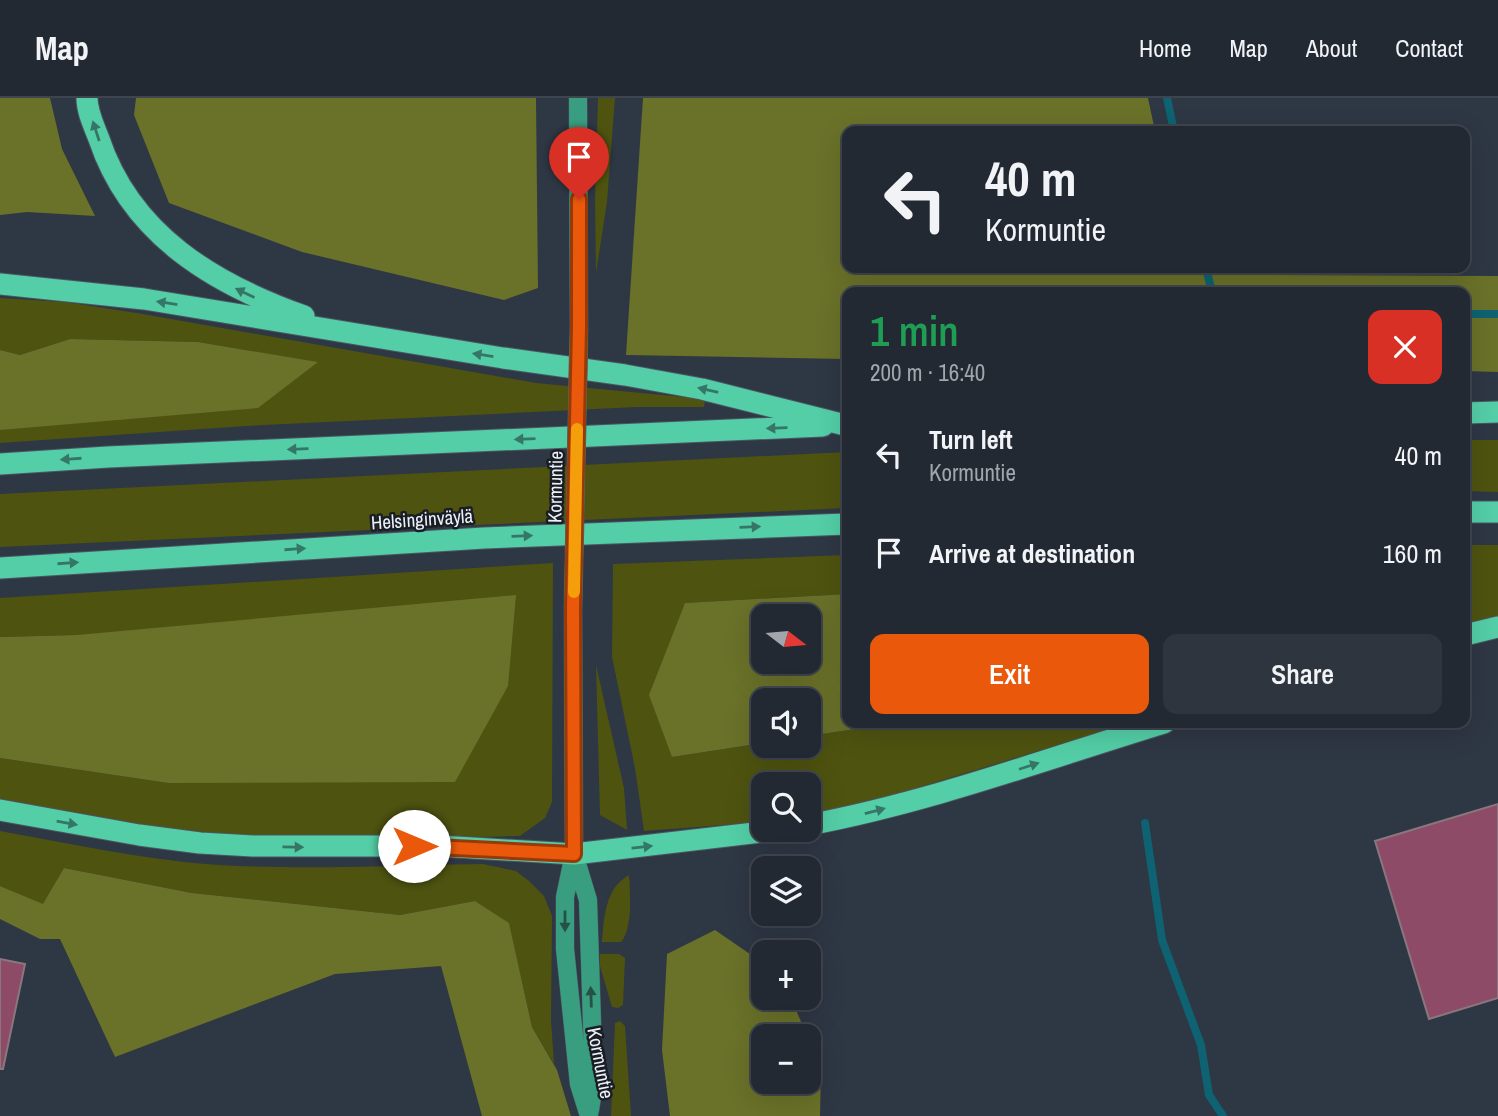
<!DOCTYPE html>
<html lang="en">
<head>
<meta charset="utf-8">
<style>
  body { margin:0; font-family:"Archivo Narrow",sans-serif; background:#2e353f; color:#f1f3f6; height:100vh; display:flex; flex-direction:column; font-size:26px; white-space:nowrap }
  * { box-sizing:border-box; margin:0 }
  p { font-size:23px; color:#a2a6ac }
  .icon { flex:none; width:38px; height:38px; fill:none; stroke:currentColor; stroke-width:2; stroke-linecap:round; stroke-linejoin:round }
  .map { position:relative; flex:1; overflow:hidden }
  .side { position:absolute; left:842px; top:189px; width:628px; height:441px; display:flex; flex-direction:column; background:#222933; border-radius:14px; box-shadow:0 7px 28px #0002,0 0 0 2px #3f454e }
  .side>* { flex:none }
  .guide { position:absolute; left:842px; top:28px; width:628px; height:147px; border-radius:14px; box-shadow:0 7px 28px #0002,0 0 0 2px #3f454e; background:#222933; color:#f1f3f6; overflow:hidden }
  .needle { width:46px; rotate:106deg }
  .tools { position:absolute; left:751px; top:506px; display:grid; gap:14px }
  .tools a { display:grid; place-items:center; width:70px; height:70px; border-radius:14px; background:#222933; box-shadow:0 7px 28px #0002,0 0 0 2px #3f454e; font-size:35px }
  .pin { position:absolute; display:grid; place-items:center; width:60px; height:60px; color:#fff; margin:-72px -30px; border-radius:50% 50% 50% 0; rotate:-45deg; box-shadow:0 0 7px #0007 }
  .pin .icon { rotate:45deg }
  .me { position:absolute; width:77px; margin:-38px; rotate:90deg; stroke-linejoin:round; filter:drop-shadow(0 0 5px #0008) }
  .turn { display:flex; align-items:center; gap:24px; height:147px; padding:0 28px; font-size:32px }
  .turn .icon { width:91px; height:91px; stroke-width:2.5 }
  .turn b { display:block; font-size:49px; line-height:60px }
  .round { display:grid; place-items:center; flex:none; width:74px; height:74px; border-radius:14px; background:#2e353f }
  .overview { display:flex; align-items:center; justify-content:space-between; height:119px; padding:0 28px }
  h1 { font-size:42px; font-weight:600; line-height:52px; color:#1e9e55 }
  .button { display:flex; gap:14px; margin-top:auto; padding:14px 28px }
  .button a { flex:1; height:80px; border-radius:14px; background:#ea580c; color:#fff; font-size:28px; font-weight:600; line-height:80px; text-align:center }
  .button a+a { background:#2e353f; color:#f1f3f6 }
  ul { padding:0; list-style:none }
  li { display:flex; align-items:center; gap:21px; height:98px; padding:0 28px }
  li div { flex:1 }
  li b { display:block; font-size:26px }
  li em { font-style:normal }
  header { display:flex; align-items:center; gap:42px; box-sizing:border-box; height:98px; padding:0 35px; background:#222933; border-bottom:2px solid #3f454e }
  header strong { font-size:33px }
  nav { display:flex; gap:38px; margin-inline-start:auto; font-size:24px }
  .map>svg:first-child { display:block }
  .green { fill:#4e5310 }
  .forest { fill:#6a7129; fill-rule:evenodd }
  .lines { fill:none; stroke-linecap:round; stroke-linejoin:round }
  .stream { stroke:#0e6271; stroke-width:8 }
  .building { fill:#8d4b68; stroke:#8a777e; stroke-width:2 }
  .secondary-casing { stroke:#4c5561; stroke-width:19 }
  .highway-casing { stroke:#4c5561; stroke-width:23 }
  .secondary { stroke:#389e7f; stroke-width:18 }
  .highway { stroke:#53cea7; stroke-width:21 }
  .secondary-bridge-casing { stroke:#4c5561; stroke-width:19; stroke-linecap:butt }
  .secondary-bridge { stroke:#389e7f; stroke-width:18 }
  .oneway { fill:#367666 }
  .oneway2 { fill:#265148 }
  .route-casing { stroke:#983908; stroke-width:18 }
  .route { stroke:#ea580c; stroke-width:12 }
  .slow { stroke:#f59e0b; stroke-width:12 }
  .labels { text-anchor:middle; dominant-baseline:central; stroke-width:5; stroke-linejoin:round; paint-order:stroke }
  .street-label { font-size:19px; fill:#ecf2fa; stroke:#1a1e24 }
</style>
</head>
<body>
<header>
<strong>Map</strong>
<nav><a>Home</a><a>Map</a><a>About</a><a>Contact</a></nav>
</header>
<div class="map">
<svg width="1498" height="1018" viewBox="0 0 1498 1018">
  <rect width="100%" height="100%" fill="#2e3744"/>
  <path class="green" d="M598 0H615L607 104 596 175 595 102Z
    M0 200 65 204 137 215 536 285 705 301 704 309H636L246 328 0 345V332L317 264 198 244 70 241 20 257 0 252Z
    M1465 342H1498V394L1465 393Z
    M847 354V410L0 449V396Z
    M1465 447H1498V519L1465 526Z
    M847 457V496L685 505 672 659 763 645V648H808L809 638 895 625H1130L864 706 809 716 808 686H763V724L644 733 635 670 612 559 613 466Z
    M553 465 552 704 545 720 520 738C417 740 314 745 211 735 140 728 70 715 0 702V660L168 685 77 537 0 539V500Z
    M596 567 624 690 627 732 600 717Z
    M0 733C61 744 122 757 184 764 283 774 384 767 483 766L516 773 529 783 544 798 552 818 551 922 554 966 532 929 509 826 475 803 400 817 192 795 64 770 44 807 0 788Z
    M629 777C630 794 633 831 621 844H602C604 820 605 790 629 777Z
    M600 856H619L625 860 623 907 618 910 612 909 600 868Z
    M620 923 625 928 631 1018H611L615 925Z"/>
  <path class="forest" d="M0 0H50L62 51 95 118 27 114 0 117Z
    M136 0H536L538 190 504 202 302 154 169 105 134 17Z
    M643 0H1148L1155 33H847V170H1227L1254 177 1498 178V274L1465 273V194H847V261L626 257Z
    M70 241 198 244 318 264 258 310 0 332V252L20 257Z
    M847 496V625H895L809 638 808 602H763V645L672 659 649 597 685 505ZM808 518V564H763V518Z
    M516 497 508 588 455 684 168 685 0 660V539L77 537Z
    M64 770 192 795 400 817 475 803 509 825 532 929 557 972 571 1018H482L441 868 335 876 115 959 60 841H40L0 821V788L43 806Z
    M715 832 763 865V900H791L807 938H763V984H808L809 941 821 972 820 1018H670L662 952 667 856Z"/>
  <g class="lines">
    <path class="stream" d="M1167 0 1174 33
      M1206 170 1212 194
      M1465 216H1498
      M1145 725 1162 842 1201 947 1209 997 1223 1018"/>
  </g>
  <path class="building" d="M1498 706V900L1429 921 1375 743Z
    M0 861 25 866 3 971H0Z"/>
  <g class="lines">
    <g class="secondary-casing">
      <path id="secondary" d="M578 0 579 230
        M573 510 574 756 565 799V851L579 986 589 1018
        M575 759 588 802 594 986 590 1012"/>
    </g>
    <g class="highway-casing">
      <path id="highway" d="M87 0C87 14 94 28 99 41 131 137 214 186 304 218
        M0 186 144 201 503 260 625 277 702 291 845 327
        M1465 315 1498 314
        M0 366 108 359 823 328
        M1465 414H1498
        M0 470 484 440 847 426
        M1465 537 1498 529
        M0 712 139 737 200 745 253 748H440L574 756 779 732
        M808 727C930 704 1046 661 1164 625"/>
    </g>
    <use href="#secondary" class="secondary"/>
    <use href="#highway" class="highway"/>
    <g class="secondary-bridge-casing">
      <path id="secondary-bridge" d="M573 510 579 230"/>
    </g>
    <use href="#secondary-bridge" class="secondary-bridge"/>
  </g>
  <defs><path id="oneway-solid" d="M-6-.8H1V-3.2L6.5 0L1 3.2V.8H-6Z" transform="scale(1.75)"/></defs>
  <g class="oneway">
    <use href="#oneway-solid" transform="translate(96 33) rotate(-108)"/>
    <use href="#oneway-solid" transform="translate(245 195) rotate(-154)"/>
    <use href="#oneway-solid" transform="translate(167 205) rotate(-171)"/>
    <use href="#oneway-solid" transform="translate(483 257) rotate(-171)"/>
    <use href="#oneway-solid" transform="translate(708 292) rotate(-167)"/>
    <use href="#oneway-solid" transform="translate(777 330) rotate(178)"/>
    <use href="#oneway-solid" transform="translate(525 341) rotate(178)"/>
    <use href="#oneway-solid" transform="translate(298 351) rotate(178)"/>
    <use href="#oneway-solid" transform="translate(71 361) rotate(176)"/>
    <use href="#oneway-solid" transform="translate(750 429) rotate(-2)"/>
    <use href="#oneway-solid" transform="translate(522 438) rotate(-2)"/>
    <use href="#oneway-solid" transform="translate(295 451) rotate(-4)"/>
    <use href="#oneway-solid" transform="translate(68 465) rotate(-4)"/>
    <use href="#oneway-solid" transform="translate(1029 668) rotate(-18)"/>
    <use href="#oneway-solid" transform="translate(875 713) rotate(-15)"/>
    <use href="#oneway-solid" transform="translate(67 725) rotate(10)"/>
    <use href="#oneway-solid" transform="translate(293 749) rotate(1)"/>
    <use href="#oneway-solid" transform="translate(642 749) rotate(-6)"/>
  </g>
  <g class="oneway2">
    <use href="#oneway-solid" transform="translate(565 823) rotate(90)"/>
    <use href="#oneway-solid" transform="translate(591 899) rotate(-92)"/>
  </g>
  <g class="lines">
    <g class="route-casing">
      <path id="route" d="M414 748 574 756 573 510 579 230V101"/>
    </g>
    <use href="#route" class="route"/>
    <path class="slow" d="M574 494 577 331"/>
  </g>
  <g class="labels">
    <g class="street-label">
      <text transform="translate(555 389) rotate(-89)">Kormuntie</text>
      <text transform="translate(422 421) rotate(-4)">Helsinginväylä</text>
      <text transform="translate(601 965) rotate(79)">Kormuntie</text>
    </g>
  </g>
</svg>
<div class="tools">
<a><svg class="needle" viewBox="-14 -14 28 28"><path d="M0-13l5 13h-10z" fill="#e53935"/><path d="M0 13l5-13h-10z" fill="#a2a6ac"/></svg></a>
<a><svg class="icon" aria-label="sound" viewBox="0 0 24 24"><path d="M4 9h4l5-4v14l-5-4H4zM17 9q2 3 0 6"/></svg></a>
<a><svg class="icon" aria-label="search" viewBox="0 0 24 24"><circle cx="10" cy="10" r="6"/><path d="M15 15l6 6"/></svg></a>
<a><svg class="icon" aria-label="layers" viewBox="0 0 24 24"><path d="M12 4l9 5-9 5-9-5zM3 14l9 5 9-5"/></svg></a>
<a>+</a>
<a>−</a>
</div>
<div class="pin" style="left:579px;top:101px;background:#d93025"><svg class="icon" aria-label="arrive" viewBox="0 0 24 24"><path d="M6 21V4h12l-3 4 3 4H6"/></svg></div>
<svg class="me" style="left:414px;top:748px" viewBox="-20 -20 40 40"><circle r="19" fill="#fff"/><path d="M0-13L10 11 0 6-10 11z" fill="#ea580c"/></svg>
<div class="guide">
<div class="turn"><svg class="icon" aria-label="left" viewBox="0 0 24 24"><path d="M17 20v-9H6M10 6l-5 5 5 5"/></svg><div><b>40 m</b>Kormuntie</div></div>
</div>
<section class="side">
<div class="overview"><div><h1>1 min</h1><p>200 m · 16:40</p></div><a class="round" style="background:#d93025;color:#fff"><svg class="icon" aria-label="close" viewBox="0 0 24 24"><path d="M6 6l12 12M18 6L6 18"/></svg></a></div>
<ul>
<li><svg class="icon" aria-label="left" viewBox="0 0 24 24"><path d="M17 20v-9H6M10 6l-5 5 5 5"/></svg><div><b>Turn left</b><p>Kormuntie</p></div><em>40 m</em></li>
<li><svg class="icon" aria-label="arrive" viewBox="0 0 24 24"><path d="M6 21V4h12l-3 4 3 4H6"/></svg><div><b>Arrive at destination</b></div><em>160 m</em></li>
</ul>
<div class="button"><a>Exit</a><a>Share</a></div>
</section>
</div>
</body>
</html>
